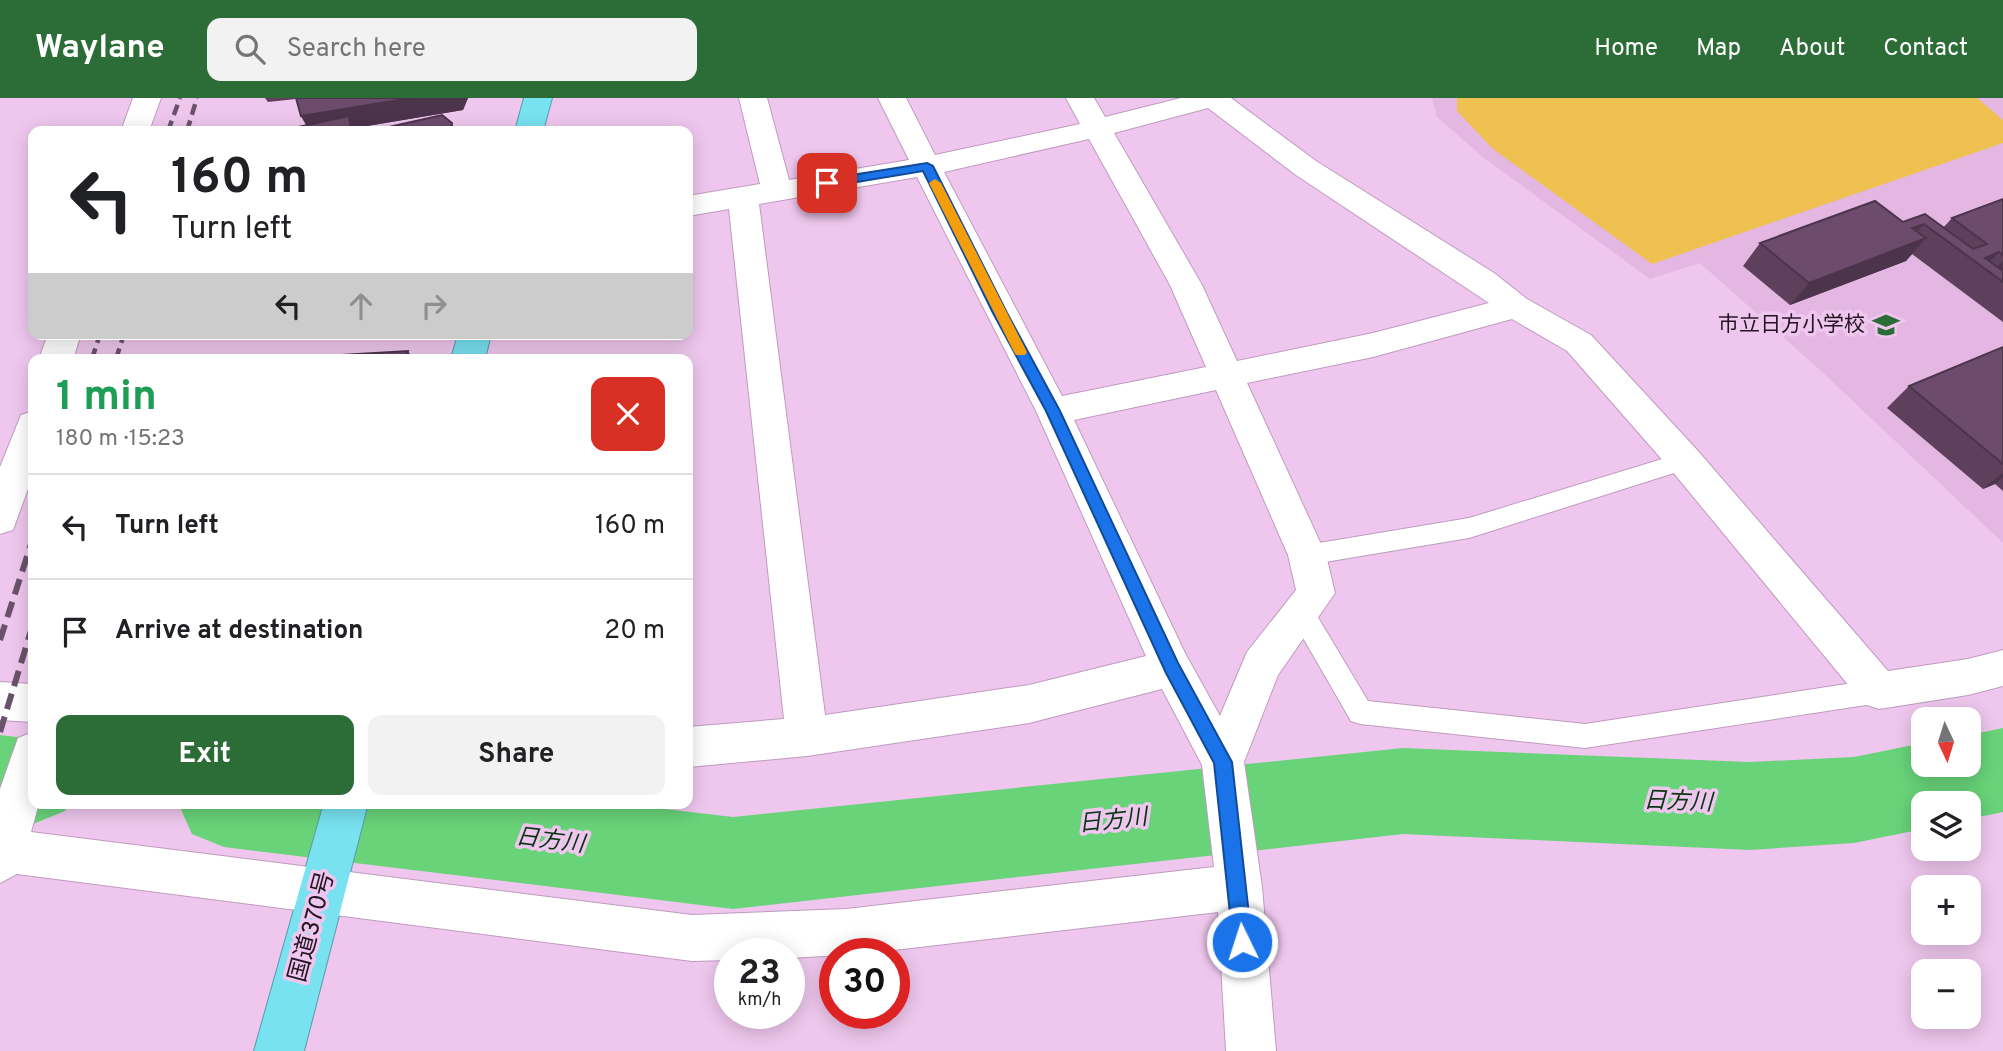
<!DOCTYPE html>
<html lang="en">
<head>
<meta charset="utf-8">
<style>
  body { margin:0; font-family:Overpass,"Noto Sans JP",sans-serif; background:#f2f2f2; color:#202124; height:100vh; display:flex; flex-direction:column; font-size:26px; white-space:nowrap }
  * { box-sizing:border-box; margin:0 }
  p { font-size:23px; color:#757577 }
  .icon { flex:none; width:38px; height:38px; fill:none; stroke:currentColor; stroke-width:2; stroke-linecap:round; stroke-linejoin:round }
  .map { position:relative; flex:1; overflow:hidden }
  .panel { position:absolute; left:28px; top:256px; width:665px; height:455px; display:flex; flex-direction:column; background:#fff; border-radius:14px; box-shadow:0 4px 18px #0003 }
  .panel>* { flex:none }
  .banner { position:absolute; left:28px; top:28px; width:665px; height:214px; border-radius:14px; box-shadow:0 4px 18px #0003; background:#fff; color:#202124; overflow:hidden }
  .needle { width:46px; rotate:176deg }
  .fabs { position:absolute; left:1911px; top:609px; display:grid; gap:14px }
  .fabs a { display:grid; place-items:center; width:70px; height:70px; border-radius:14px; background:#fff; box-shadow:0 4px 18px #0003; font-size:35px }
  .speed { position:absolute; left:714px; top:840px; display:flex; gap:14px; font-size:35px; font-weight:700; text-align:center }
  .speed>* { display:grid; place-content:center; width:91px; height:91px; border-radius:50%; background:#fff; box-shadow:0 4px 18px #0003; line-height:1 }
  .speed small { font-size:18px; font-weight:400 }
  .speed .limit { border:10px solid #d22; background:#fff; color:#111 }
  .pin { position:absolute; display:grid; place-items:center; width:60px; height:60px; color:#fff; margin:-30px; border-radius:14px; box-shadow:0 4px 10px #0006 }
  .me { position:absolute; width:77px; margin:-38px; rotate:356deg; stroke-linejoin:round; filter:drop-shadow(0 0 5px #0008) }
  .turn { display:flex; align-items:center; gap:24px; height:147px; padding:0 28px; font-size:32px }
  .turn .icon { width:91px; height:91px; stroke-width:2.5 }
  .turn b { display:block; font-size:49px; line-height:60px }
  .lanes { display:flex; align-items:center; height:66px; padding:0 28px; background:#0003; justify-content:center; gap:35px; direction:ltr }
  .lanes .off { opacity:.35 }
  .round { display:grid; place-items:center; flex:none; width:74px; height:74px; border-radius:14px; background:#f2f2f2 }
  .summary { display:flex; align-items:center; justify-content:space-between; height:119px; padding:0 28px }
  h1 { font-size:42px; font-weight:700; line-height:52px; color:#1e9e55 }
  .cta { display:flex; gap:14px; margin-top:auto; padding:14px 28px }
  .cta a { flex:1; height:80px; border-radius:14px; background:#2c6d37; color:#fff; font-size:28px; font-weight:700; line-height:80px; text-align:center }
  .cta a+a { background:#f2f2f2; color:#202124 }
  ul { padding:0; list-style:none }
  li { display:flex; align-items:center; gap:21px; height:105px; padding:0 28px; border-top:2px solid #e0e0e0 }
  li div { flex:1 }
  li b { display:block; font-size:26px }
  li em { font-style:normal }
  header { display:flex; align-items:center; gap:42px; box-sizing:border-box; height:98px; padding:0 35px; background:#2c6d37; color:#fff }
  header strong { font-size:33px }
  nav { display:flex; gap:38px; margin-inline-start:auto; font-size:24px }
  .search { width:490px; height:63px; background:#f2f2f2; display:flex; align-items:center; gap:18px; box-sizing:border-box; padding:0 24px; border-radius:14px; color:#757577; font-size:26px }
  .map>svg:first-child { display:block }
  .built { fill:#e3b7e2 }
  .green { fill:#eec151 }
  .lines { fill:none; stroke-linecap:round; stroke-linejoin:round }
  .river { fill:#68d379; fill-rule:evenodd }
  .lane-casing { stroke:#c09bbf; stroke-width:2 }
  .street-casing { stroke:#c09bbf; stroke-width:2 }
  .highway-casing { stroke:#5a9aa9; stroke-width:2 }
  .lane { fill:#fff; fill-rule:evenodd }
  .street { fill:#fff; fill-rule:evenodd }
  .highway { fill:#78e2f1; fill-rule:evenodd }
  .rail-far1 { stroke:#6a536a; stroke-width:4.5; stroke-dasharray:11 6; stroke-linecap:butt }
  .rail { stroke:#6a536a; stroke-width:6; stroke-dasharray:16 8; stroke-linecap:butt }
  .wall { fill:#5e405d }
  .shaded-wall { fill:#4c344c }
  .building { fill:#6d4b6c; stroke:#4c344c; stroke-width:2 }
  .route { fill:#1a73e8; stroke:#114b97; stroke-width:2 }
  .slow { fill:#f59e0b }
  .labels { text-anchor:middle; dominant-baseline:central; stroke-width:7; stroke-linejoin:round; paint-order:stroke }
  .poi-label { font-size:21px; fill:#221422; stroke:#efc7ee; text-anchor:end }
  .water-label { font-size:23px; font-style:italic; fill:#083512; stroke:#efc7ee }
  .near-street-label { font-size:24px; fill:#221422; stroke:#efc7ee }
</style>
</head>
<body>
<header>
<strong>Waylane</strong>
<div class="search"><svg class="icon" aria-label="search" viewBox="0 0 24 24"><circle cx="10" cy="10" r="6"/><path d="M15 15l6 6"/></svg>Search here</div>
<nav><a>Home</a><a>Map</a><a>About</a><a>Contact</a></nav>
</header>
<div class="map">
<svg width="2003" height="953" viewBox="0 0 2003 953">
  <rect width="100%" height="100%" fill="#efc7ee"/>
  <path class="built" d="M1432 0H2003V445L1820 272 1700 165 1650 181 1484 60 1437 19Z"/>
  <path class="green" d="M1457 0H1977L2003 22V45L1652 166 1493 51 1457 13Z"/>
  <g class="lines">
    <path class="river" d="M2003 630V714L1969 721V705H1923V731L1854 745 1750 752 1403 736 733 811 224 749 192 736 178 705H614L733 719 1403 650 1750 664 1854 659 1923 645V667H1969V637Z
      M0 637 33 641V705H68L65 713 33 726 0 721Z"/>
    <g class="lane-casing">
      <path id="lane" d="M1685 354 1693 357 1696 363 1693 369 1469 440 1307 467 1298 464 1295 457 1298 450 1307 447 1469 420Z
        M1301 503 1310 506 1368 603 1585 626 1879 581 1888 585 1892 593 1888 601 1879 605 1585 650 1360 626 1351 623 1288 514 1292 506Z"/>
    </g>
    <g class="street-casing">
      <path id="street" d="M133 0H161L149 33H121Z
        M739 0H767L789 82 909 62 878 0H906L935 57 1080 26 1066 0H1094L1105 19 1181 0H1231L1316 63 1494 175 1527 201 1591 237 1698 353 1888 573 1968 561 2003 552V588L1968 597 1879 611 1864 606 1672 373 1567 253 1512 221 1373 259 1247 285 1326 457 1335 495 1278 577 1244 664 1262 789 1276 953H1226L1218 814 860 856 789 860V856H730V862L692 863 17 776 0 785V691L18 640 33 634V705H39L31 734 692 817 846 811 1214 769 1202 667 1162 591 1029 625 807 658 688 669V629L784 621 729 111 688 118V98L760 86ZM1208 10 1296 77 1489 205 1373 235 1237 263 1202 187 1114 35ZM1089 41 1170 187 1206 269 1062 298 944 74ZM917 79 1036 313 1146 558 1029 587 825 617 759 106ZM1216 292 1288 457 1296 492 1247 554 1220 618 1186 557 1074 322Z
        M48 236H81L73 261H39Z
        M33 313V377L13 432 0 436V369L21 317Z
        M0 584 33 586V624L0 622Z"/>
    </g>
    <g class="highway-casing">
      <path id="highway" d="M524 0H552L543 33H515Z
        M458 236H491L485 261H451Z
        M324 705H368L304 953H254Z"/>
    </g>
    <use href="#lane" class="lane"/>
    <use href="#street" class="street"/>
    <use href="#highway" class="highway"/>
    <path class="rail-far1" d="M168 33 180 0
      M187 33 197 0
      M92 261 100 236
      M116 261 124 236"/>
    <path class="rail" d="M0 542 33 440
      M0 634 33 526"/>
  </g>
  <path class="wall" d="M265 0H468L463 12 355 30 356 33H280L306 27 301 18 296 1 268 4Z
    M2003 101V224L1912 156 1906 163 1790 207 1743 168 1760 145 1903 124 1925 116 1943 130 1952 120Z
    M2003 249V393L1995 386 1983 391 1887 310 1909 288Z"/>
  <path class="shaded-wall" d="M411 0H468L463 12 355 30 356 33H310L301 18Z
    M452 25 455 33H449Z
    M1924 126 1904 149 1926 140 1906 163 1790 207 1809 185 1912 130Z
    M1999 154 1984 170 1985 160Z
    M2003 163V174L1991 175Z
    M408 253 413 261H405Z
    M2003 375V379L1995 386 1983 391Z"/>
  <path class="building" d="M296 0H411L301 18Z
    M442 17 452 25 449 33H371Z
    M349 18 351 33H280Z
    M2003 101V157L1999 154 1985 160 2003 173V184L1924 126 1912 130 1926 140 1809 185 1760 145 1875 103 1903 124 1925 116 1973 151 1987 146 1952 120Z
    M2003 249V366L1909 288Z
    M408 253 405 261H272Z"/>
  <path class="route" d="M927 65 933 68 1007 215 1060 313 1178 565 1232 664 1252 844 1249 851 1242 854 1236 851 1233 844 1214 665 1166 575 1046 313 993 215 923 73 827 89 821 85 827 81Z"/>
  <path class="slow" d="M935 81 941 85 1027 254 1025 257H1016L1014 254 929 85Z"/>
  <defs>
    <g id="school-bare" transform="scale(2.1)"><path d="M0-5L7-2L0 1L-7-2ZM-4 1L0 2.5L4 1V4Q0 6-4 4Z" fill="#2c6d37" stroke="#efc7ee" stroke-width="2.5" paint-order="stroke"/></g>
  </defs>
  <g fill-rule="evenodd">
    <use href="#school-bare" x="1886" y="227"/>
  </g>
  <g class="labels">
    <g class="poi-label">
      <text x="1865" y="227">市立日方小学校</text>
    </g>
    <g class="water-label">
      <text transform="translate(1678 705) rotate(2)">日方川</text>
      <text transform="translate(1113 724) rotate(-6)">日方川</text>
      <text transform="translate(550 744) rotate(7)">日方川</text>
    </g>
    <g class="near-street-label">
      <text transform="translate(313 829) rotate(-75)">国道370号</text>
    </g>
  </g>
</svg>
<div class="fabs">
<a><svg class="needle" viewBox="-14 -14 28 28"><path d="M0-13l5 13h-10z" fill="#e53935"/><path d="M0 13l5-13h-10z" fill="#757577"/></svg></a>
<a><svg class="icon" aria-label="layers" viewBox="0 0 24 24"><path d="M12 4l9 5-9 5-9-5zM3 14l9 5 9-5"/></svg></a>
<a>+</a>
<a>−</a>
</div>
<div class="speed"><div>23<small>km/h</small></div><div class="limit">30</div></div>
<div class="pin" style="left:827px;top:85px;background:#d93025"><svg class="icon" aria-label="arrive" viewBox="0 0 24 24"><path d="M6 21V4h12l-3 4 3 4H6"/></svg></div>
<svg class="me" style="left:1242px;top:844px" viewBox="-20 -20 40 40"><circle r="17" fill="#1a73e8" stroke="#fff" stroke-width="3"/><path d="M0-11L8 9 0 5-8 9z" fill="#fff"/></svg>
<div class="banner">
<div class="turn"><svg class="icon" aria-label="left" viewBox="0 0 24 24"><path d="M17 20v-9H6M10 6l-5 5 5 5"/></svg><div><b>160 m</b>Turn left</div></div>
<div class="lanes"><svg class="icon" aria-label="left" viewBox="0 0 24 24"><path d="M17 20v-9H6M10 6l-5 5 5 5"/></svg><svg class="icon off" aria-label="ahead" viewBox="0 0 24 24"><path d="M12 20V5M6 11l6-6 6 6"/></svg><svg class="icon off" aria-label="right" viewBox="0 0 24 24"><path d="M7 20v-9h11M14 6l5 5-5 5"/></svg></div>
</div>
<section class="panel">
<div class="summary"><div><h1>1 min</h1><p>180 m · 15:23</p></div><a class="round" style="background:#d93025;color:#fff"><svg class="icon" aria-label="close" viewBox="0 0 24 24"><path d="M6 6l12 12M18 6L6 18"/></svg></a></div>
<ul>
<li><svg class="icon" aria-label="left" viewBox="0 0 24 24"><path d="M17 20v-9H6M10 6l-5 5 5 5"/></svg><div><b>Turn left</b></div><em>160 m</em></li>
<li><svg class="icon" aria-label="arrive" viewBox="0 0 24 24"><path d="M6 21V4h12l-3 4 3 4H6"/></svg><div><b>Arrive at destination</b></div><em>20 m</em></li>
</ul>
<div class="cta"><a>Exit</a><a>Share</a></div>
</section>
</div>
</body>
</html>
